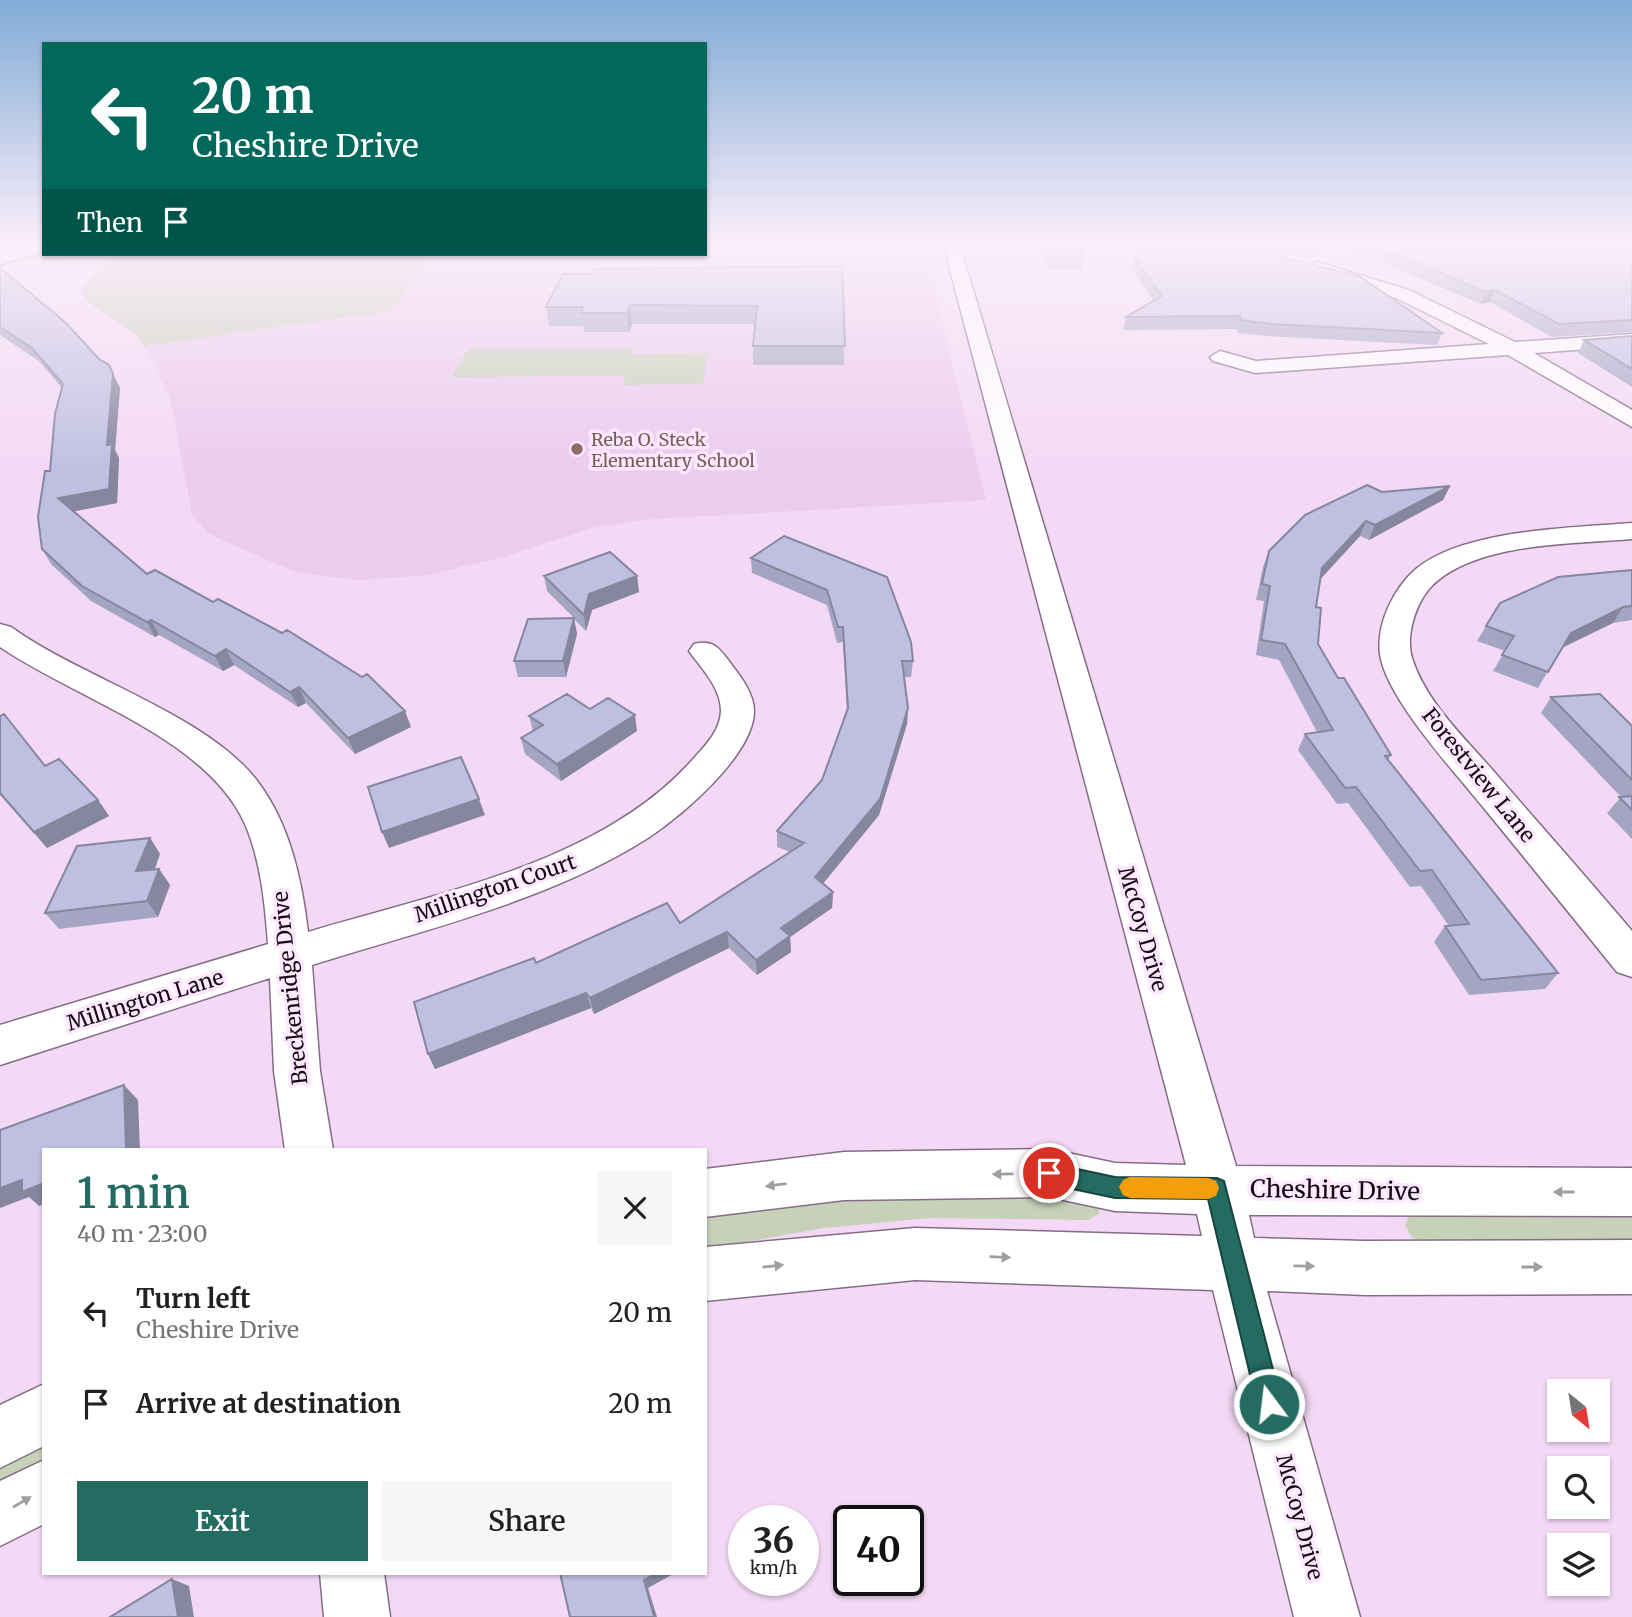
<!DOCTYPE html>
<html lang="en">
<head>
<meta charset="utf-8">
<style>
  body { margin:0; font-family:Merriweather,serif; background:#f6f6f6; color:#202124; height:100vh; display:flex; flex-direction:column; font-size:26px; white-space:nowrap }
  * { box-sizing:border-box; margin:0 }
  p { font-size:23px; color:#757577 }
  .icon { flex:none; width:38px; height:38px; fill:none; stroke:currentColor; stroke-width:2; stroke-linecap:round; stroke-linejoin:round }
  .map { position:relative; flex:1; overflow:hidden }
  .drawer { position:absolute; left:42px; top:1148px; width:665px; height:427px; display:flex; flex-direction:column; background:#fff; border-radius:0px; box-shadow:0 2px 5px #0004 }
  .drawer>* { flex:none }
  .banner { position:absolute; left:42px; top:42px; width:665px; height:214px; border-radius:0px; box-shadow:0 2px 5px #0004; background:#00695c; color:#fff; overflow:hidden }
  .needle { width:46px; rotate:150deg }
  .tools { position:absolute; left:1547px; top:1379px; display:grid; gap:14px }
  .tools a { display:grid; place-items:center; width:63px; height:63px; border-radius:0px; background:#fff; box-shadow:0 2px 5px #0004; font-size:35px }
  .speed { position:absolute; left:728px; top:1505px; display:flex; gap:14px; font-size:35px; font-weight:700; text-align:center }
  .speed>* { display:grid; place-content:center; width:91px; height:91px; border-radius:50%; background:#fff; box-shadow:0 2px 5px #0004; line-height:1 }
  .speed small { font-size:18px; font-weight:400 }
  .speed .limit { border:4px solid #111; border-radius:10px; background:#fff; color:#111 }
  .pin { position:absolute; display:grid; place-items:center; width:60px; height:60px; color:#fff; margin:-30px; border:4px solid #fff; border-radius:50%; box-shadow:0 2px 7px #0007 }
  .me { position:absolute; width:77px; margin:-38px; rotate:345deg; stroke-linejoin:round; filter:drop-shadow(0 0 5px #0008) }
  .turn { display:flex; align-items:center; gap:24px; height:147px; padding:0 35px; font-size:32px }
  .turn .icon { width:91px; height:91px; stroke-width:2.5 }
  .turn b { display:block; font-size:49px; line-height:60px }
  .then { display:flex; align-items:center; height:66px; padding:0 35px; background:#0003; gap:14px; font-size:26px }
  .round { display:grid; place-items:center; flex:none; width:74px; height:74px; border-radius:0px; background:#f6f6f6 }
  .headline { display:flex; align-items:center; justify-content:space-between; height:119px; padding:0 35px }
  h1 { font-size:42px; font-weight:600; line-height:52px; color:#246b61 }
  .action { display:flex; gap:14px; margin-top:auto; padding:14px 35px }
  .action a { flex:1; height:80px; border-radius:0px; background:#246b61; color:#fff; font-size:28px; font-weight:600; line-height:80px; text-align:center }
  .action a+a { background:#f6f6f6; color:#202124 }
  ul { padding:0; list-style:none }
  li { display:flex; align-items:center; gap:21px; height:91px; padding:0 35px }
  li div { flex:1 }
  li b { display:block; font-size:26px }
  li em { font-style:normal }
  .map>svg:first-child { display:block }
  .built { fill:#ebcced }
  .green { fill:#c7d1b8 }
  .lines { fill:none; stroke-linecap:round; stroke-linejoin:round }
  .minor-casing { stroke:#846d86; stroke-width:3 }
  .minor { fill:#fff; fill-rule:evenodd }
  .wall { fill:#a4a5c2 }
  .shaded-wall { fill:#86869e }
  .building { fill:#bfc0e1; stroke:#86869e; stroke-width:2 }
  .oneway { fill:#a19da1 }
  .route { fill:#246b61; stroke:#17463f; stroke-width:2 }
  .slow { fill:#f59e0b }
  .education-dot { fill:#8d6e63; stroke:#fde8ff; stroke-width:2.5 }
  .labels { text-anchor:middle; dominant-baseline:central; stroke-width:7; stroke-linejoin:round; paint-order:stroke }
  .far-education-label { font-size:18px; fill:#785e54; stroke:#fde8ff; text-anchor:start }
  .street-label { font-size:21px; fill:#130a14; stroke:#fde8ff }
  .near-street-label { font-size:24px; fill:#130a14; stroke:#fde8ff }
</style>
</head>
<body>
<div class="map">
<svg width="1632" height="1617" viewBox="0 0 1632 1617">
  <rect width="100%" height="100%" fill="#f3d9f5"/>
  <path class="built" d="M705 250H925L986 500 641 520 592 528 503 557 428 575 358 580 295 572 209 534 192 514 170 398 144 346 391 311 433 254H705Z"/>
  <path class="green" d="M44 249V254H433L391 311 144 346C131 321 96 316 81 292L107 256 0 263V251Z
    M468 349H634L633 354 708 353 703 384 624 385 625 376 451 377Z
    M844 1192H1083L1100 1205 1099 1214 1088 1220 929 1218 825 1228 705 1249V1216Z
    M1409 1217H1632V1246L1423 1244 1412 1237 1405 1226Z
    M44 1430V1460L0 1485V1456Z"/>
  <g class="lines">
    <g class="minor-casing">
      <path id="minor" d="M32 243H44V250L0 265V254Z
        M943 243H959L1236 1166 1632 1168V1216L1249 1215 1254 1238 1365 1241 1632 1240V1294L1365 1295 1267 1291 1360 1617H1294L1213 1290 915 1280 705 1301V1247L915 1228 1202 1236 1197 1214 1115 1211 1049 1197 844 1200 705 1217V1169L844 1152 1049 1149 1115 1163 1186 1165Z
        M1117 243H1192L1198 247 1190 252 1125 248Z
        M1317 262 1409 290 1515 342 1632 334V346L1534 353 1632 410V427L1508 355 1255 373 1213 361 1210 357 1220 351 1256 361 1489 344 1396 298 1311 271 1308 267Z
        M1632 523V539C1574 544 1484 542 1437 581 1417 597 1405 634 1412 658 1426 703 1467 740 1496 774 1541 826 1587 878 1632 931V977L1617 972C1573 917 1528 862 1483 807 1454 771 1386 698 1380 654 1376 624 1394 588 1416 569 1464 529 1572 528 1632 523Z
        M0 624 11 627C81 678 207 714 258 782 290 825 302 880 308 932 437 893 603 863 695 757 707 744 720 730 721 711 721 688 702 669 689 651L694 644C714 639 720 649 731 664 741 677 754 694 754 711 754 755 681 816 648 838 547 902 425 929 312 965L320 1071 333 1150H285L274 1071 270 978 0 1065V1025L268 944C265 904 261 861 245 824 206 737 74 698 0 647Z
        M44 1384V1446L0 1468V1405Z
        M44 1460V1524L0 1546V1481Z
        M320 1573H384L390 1617H324Z"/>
    </g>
    <use href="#minor" class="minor"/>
  </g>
  <path class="wall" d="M1039 243H1079L1084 258 1082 270 1049 269Z
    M1211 243H1310L1318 248 1314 259Z
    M1336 243H1632V332L1552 337 1490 302 1481 304Z
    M1135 259 1442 333 1437 345 1267 336 1238 333 1236 329 1123 330 1126 317 1154 301 1132 270Z
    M842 266 844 365H753V346L755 324H632L629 332H584L583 326H549L546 307 592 274Z
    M0 268 99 359 109 365 120 388 115 450 119 458 117 503 73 511 147 574 411 727 355 754 306 703 298 707 234 665 223 671 159 635 155 637 91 601 51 564 42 549 62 388 39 361 0 335Z
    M1632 336V387L1578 353 1584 340Z
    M1450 486 1443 500 1369 540 1360 536 1320 579 1316 607 1318 644 1338 678 1391 755 1388 760 1558 973 1545 989 1469 995 1434 942 1445 926H1449L1421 886 1410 887 1348 803 1337 804 1298 750 1305 734 1317 732 1279 660 1256 655 1264 601 1256 600 1263 567 1269 551 1382 492Z
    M784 536 913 661 911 677H904L908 708 907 724 879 815 823 884 833 892 832 908 790 937 791 952 757 975 729 948 594 1014 591 1008 435 1069 428 1054 536 963 680 923 790 852 777 847V831L822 780 847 712 843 642 837 643 827 605 752 573 751 558Z
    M1632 570V620L1613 623 1562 648 1538 688 1493 671 1505 651 1477 641 1486 626Z
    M544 576H637L639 592 592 610 586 631 574 619 577 634 566 677H518L514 661 574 618 547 591Z
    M1551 697 1632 726V839L1607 813 1621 797 1541 713Z
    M590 709 637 731 561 781 525 754 521 738 533 731 529 716Z
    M0 716 45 766 98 800 109 816 47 848 0 795Z
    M150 838 160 854 155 869H159L170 885 158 917 59 929 45 913Z"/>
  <path class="shaded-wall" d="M1495 290 1490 302 1481 304 1486 292Z
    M630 305 632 324 629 332 627 313Z
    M113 374 120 388 115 450 119 458 117 503 66 513 58 498 107 445Z
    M1450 486 1443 500 1369 540 1375 525Z
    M1366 521 1360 536 1316 584 1322 568Z
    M637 576 639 592 592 610 586 631 584 615 589 594Z
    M1623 607 1613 623 1561 648 1571 633Z
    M574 618 577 634 566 677 563 661Z
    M151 620 159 635 155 637 147 622Z
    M226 649 234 665 223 671 215 656Z
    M299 687 306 703 298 707 290 692Z
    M908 708 907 724 879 815 815 893V877Z
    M405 711 411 727 355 754 348 738Z
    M635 715 637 731 561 781 557 764Z
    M479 799 485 815 389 848 382 832Z
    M98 800 109 816 47 848 34 832Z
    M150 838 160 854 148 887 136 871Z
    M159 869 170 885 158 917 147 901Z
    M833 892 832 908 790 937 791 952 757 975 756 960 781 928Z
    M727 932 729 948 594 1014 590 998Z
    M586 993 591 1008 435 1069 428 1054Z
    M124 1085 138 1100 140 1150H126Z
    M22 1180 44 1183V1204L39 1206 29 1197 0 1208V1188Z
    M657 1573H675L648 1588 657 1617H654L644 1580Z
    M172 1579 189 1586 194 1617H178Z"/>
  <path class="building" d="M1045 243H1079L1084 258H1051Z
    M1140 243H1160L1272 255 1359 276 1442 333 1271 324 1241 320 1240 316 1126 317 1162 296 1135 259Z
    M1285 243H1310L1318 248Z
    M1367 243H1632V320L1559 324 1495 290 1486 292Z
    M842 266 845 346H753L757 306 630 305 627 313H581L583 307H546L563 274H592L594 269Z
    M0 268 66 323 99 359 109 365 113 374 107 445 112 444 109 489 58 498 147 574 155 570 213 602 218 599 282 633 287 630 362 677 367 674 405 711 348 738 299 687 290 692 226 649 215 656 151 620 147 622 82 586 42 549 38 517 45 471H50L55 414 63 384 32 348 0 327Z
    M1632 336V369L1584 340Z
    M1367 485 1382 492 1450 486 1375 525 1366 521 1322 568 1316 607 1321 608 1318 644 1338 678H1344L1391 755 1385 756 1558 973 1481 980 1445 926 1469 924 1432 870 1420 871 1356 787 1345 788 1305 734 1333 730 1285 644 1261 640 1270 586 1262 584 1269 551 1305 515Z
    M784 536 887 577 911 642 913 661H902L908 708 880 799 815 877 833 892 781 928 790 936 756 960 727 932 590 998 586 993 428 1054 414 1002 534 958 536 963 667 903 680 923 804 843 777 831 822 780 848 708 843 627H838L827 590 751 558Z
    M610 552 637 576 589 594 584 615 544 576Z
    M1632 570V606L1623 607 1571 633 1548 672 1502 655 1514 636 1486 626 1500 603 1558 577Z
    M574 618 563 661H514L528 619Z
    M567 694 590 709 608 698 635 715 557 764 521 738 543 725 529 716Z
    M1600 694 1632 726V780L1551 697Z
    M4 714 45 766 59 759 98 800 34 832 0 793V716Z
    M461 757 479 799 382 832 368 787Z
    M1632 796V810L1619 797Z
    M150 838 136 871 159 869 147 901 45 913 77 846Z
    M124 1085 126 1150H44V1183L22 1192V1180L0 1188V1130Z
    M560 1573H657L644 1580 654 1617H570Z
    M172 1579 178 1617H110Z"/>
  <defs><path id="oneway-solid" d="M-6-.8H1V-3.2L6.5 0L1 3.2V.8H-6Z" transform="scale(1.75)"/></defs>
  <g class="oneway">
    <use href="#oneway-solid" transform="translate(1003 1174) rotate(179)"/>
    <use href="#oneway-solid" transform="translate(776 1185) rotate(173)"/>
    <use href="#oneway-solid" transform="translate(1564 1192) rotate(-180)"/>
    <use href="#oneway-solid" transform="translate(1000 1257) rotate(2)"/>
    <use href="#oneway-solid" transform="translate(773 1266) rotate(-6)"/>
    <use href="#oneway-solid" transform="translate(1304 1266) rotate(1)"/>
    <use href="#oneway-solid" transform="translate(1532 1267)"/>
    <use href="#oneway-solid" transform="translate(22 1502) rotate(-30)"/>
  </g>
  <linearGradient id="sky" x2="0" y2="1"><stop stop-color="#81abd6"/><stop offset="0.52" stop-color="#faeefa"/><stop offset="1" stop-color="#faeefa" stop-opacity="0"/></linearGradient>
  <rect width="1632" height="469" fill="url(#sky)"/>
  <path class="route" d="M1049 1163 1115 1177 1217 1178 1224 1181 1282 1404 1278 1412 1269 1416 1260 1412 1257 1404 1208 1199 1115 1198 1049 1184 1041 1181 1038 1173 1041 1166Z"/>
  <path class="slow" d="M1130 1177 1208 1178 1216 1181 1219 1188 1216 1196 1208 1199 1130 1198 1123 1195 1119 1187 1123 1180Z"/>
  <circle class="education-dot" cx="577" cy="449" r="7"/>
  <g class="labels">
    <g class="far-education-label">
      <text x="591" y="439">Reba O. Steck<tspan x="591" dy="21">Elementary School</tspan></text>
    </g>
    <g class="street-label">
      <text transform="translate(1479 775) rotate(51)">Forestview Lane</text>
      <text transform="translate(495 888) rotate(-19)">Millington Court</text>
      <text transform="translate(1143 929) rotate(74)">McCoy Drive</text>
      <text transform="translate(290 988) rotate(-96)">Breckenridge Drive</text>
      <text transform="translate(145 1000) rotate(-17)">Millington Lane</text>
      <text transform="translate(1300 1517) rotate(75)">McCoy Drive</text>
    </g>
    <g class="near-street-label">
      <text transform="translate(1335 1190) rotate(1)">Cheshire Drive</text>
    </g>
  </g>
</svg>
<div class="tools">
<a><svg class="needle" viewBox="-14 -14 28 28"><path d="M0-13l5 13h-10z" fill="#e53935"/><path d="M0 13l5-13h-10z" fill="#757577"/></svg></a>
<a><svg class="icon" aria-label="search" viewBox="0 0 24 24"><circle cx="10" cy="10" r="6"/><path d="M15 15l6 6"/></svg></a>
<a><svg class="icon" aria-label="layers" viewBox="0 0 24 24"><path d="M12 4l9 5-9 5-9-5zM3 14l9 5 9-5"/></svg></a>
</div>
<div class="speed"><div>36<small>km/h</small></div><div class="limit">40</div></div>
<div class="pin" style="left:1049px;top:1173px;background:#d93025"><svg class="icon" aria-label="arrive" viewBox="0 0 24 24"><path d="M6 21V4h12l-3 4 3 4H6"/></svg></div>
<svg class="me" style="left:1269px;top:1404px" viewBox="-20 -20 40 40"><circle r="17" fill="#246b61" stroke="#fff" stroke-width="3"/><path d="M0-11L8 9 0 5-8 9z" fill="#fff"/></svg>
<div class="banner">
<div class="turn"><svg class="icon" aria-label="left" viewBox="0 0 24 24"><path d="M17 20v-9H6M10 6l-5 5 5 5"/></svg><div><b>20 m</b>Cheshire Drive</div></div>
<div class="then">Then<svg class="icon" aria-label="arrive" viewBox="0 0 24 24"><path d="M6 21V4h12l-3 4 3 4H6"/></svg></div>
</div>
<section class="drawer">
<div class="headline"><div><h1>1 min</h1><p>40 m · 23:00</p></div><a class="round"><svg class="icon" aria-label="close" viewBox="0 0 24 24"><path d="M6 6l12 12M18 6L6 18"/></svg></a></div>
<ul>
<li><svg class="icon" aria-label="left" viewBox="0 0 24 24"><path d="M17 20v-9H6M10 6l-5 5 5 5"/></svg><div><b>Turn left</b><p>Cheshire Drive</p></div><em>20 m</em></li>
<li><svg class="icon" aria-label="arrive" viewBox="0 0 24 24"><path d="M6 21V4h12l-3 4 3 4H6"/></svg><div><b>Arrive at destination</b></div><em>20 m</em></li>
</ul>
<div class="action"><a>Exit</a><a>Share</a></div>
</section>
</div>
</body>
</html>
